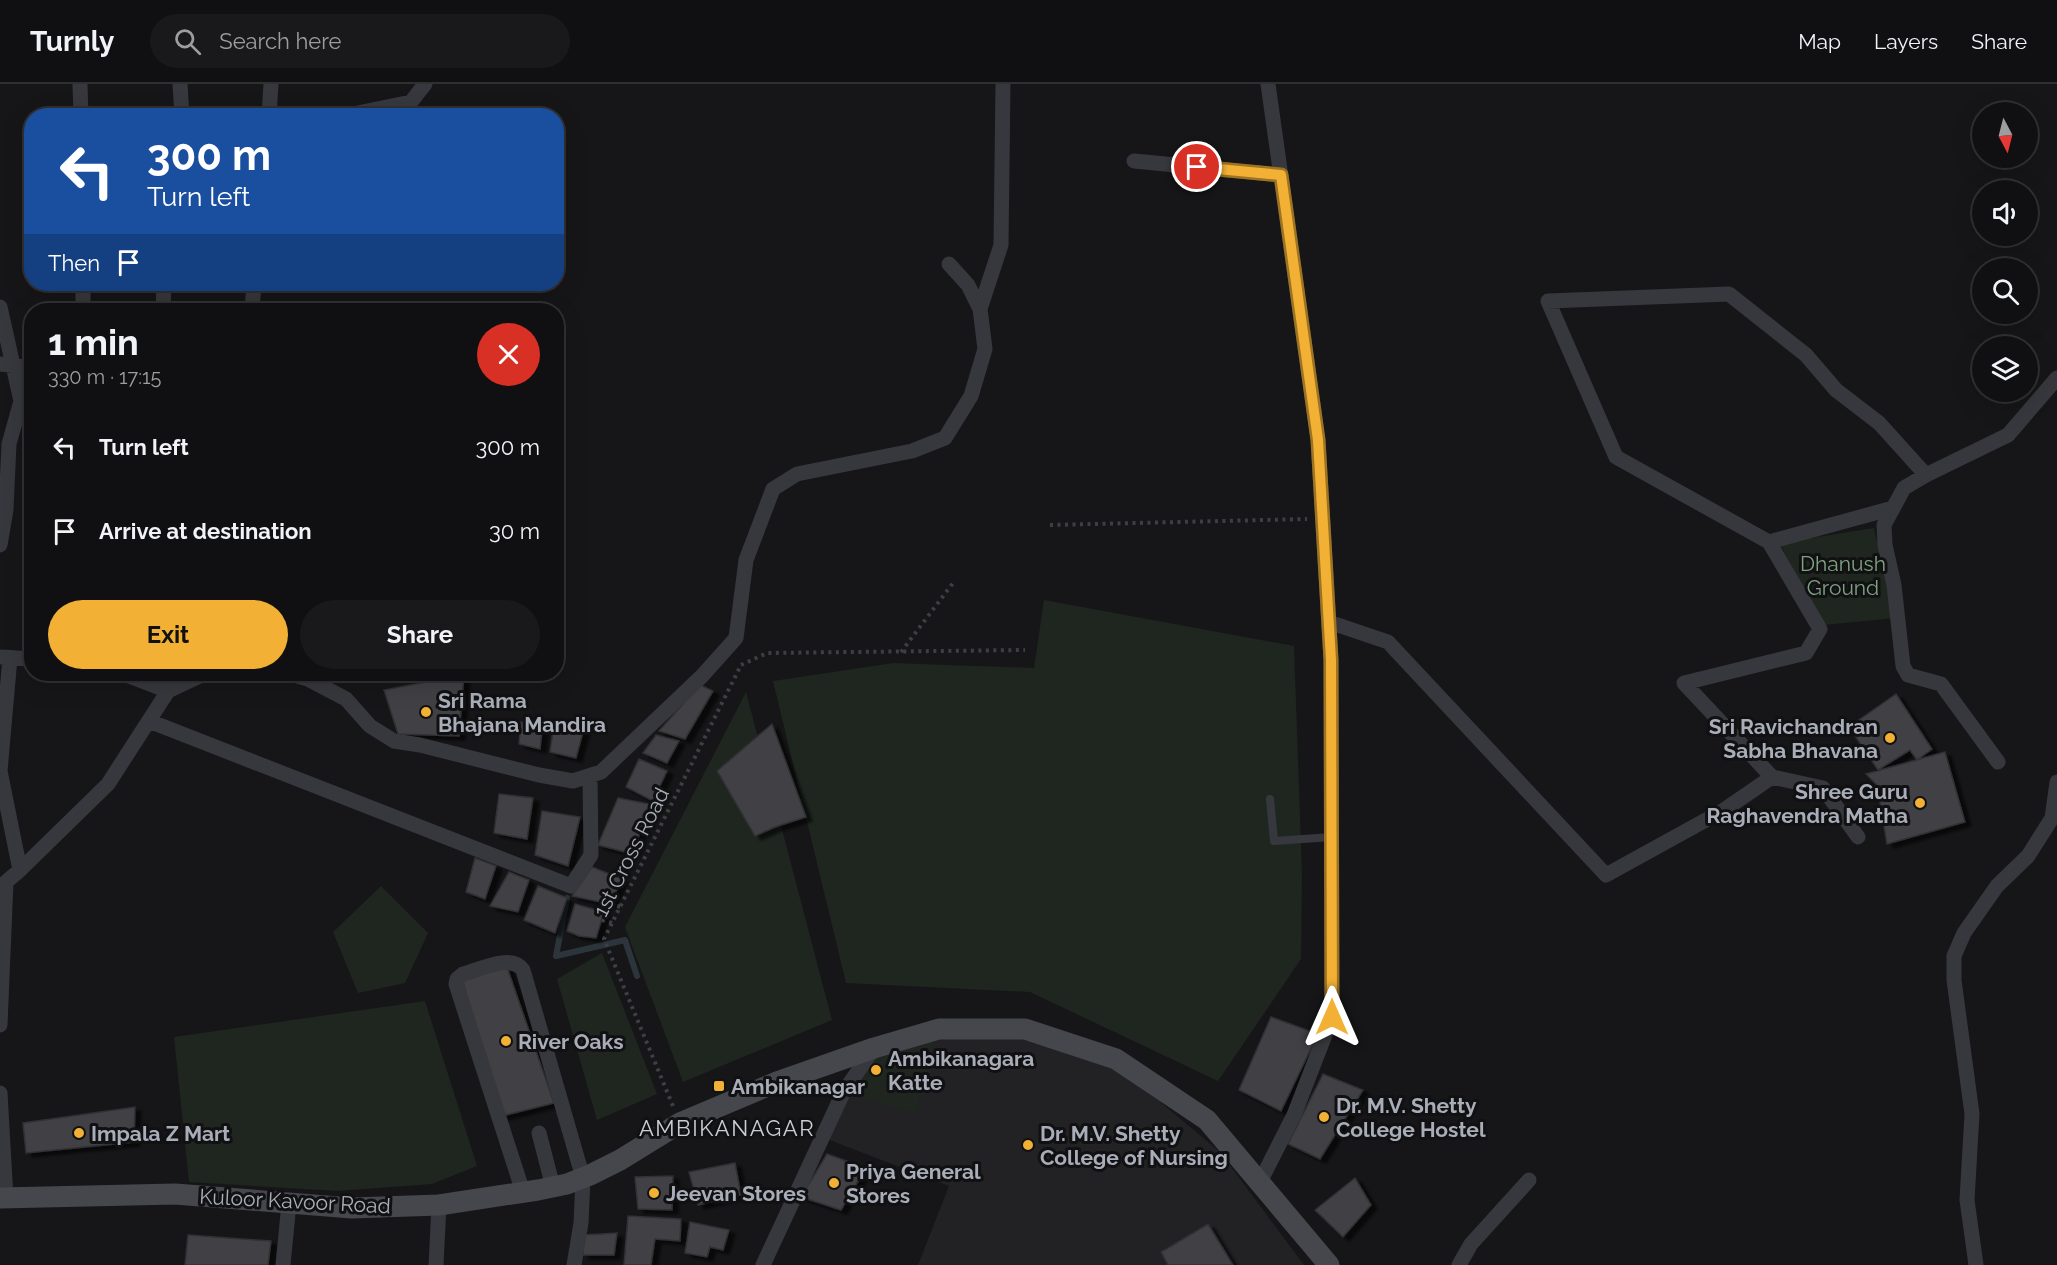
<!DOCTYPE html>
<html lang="en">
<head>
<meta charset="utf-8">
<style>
  body { margin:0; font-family:Raleway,sans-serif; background:#19191b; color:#f1f3f6; height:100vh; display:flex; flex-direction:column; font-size:22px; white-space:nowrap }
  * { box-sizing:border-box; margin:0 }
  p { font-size:20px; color:#9c9d9f }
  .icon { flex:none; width:33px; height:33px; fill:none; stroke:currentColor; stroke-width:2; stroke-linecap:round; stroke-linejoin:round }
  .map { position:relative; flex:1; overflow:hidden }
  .details { position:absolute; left:24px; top:219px; width:540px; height:378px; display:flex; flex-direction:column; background:#101012; border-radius:24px; box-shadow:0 6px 24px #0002,0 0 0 2px #303032 }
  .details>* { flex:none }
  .top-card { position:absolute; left:24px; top:24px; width:540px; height:183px; border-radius:24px; box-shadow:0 6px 24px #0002,0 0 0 2px #303032; background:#1a4fa0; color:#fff; overflow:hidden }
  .needle { width:39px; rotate:173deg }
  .controls { position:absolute; left:1972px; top:18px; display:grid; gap:12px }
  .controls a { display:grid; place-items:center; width:66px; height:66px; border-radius:50%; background:#101012; box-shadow:0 6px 24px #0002,0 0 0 2px #303032; font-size:30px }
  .pin { position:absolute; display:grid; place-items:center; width:51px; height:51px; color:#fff; margin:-26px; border:3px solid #fff; border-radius:50%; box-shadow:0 2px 6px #0007 }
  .me { position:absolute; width:66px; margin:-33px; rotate:0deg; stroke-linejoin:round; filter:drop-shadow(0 0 4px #0008) }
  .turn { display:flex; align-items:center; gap:21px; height:126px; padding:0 24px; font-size:27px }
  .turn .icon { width:78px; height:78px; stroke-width:2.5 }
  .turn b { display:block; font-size:42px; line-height:51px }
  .then { display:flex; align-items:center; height:57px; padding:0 24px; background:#0003; gap:12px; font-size:22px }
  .round { display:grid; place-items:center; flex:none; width:63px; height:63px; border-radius:32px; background:#19191b }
  .headline { display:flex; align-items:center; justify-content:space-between; height:102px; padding:0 24px }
  h1 { font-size:36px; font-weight:700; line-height:45px }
  .cta { display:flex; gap:12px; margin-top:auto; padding:12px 24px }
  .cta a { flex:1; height:69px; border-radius:36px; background:#f2b134; color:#111; font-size:24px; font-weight:700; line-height:69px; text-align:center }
  .cta a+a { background:#19191b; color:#f1f3f6 }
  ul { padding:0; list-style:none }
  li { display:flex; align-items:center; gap:18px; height:84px; padding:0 24px }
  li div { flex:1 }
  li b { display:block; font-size:22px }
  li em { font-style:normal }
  header { display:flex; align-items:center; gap:36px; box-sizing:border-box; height:84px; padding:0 30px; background:#101012; border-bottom:2px solid #303032 }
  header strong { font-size:28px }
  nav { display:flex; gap:33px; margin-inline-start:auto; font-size:21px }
  .search { width:420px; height:54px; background:#19191b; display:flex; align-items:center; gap:15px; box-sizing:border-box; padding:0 21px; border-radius:33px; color:#9c9d9f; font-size:22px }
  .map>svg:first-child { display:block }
  .built { fill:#222225 }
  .green { fill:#1e261f }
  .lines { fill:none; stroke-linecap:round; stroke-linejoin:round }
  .stream { stroke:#2c353c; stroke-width:6 }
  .building { fill:#404145; stroke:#303034; stroke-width:1.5; filter:url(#shadow) }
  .path { stroke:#3d3f44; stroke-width:4; stroke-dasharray:3 4.5; stroke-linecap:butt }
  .service { stroke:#37383d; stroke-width:8 }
  .minor { stroke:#37383d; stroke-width:15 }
  .secondary { stroke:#45474d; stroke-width:21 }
  .route-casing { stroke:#9d7322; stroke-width:15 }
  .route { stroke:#f2b134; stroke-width:10 }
  .poi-dot { fill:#f2b134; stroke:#111113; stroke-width:2 }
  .labels { text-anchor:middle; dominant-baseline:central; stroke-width:6; stroke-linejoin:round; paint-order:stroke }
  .park-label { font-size:21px; fill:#7fa381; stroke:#111113 }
  .poi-label { font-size:21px; font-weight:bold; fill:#a8adb8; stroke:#111113; text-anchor:start }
  .street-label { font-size:21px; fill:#a8adb8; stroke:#111113 }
  .neighbourhood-label { font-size:22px; letter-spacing:1.5px; fill:#c9ccd4; stroke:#111113 }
</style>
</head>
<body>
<header>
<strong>Turnly</strong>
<div class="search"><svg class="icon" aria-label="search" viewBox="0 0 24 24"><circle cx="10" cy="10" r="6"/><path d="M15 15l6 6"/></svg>Search here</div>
<nav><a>Map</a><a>Layers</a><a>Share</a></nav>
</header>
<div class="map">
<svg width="2057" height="1181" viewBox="0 0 2057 1181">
  <defs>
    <filter id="shadow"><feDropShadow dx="6" dy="4" stdDeviation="1.5" flood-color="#0009"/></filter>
  </defs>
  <rect width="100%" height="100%" fill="#161618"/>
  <path class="built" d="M1049 951 1114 979 1220 1068 1304 1181H918L949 1102 827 1055 843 1009 935 952Z"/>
  <path class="green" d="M1874 444 1895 534 1824 541 1779 459Z
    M1044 516 1294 562 1302 790 1301 875 1218 997 1030 908 846 899 773 597 893 579 1034 584Z
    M746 608 832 936 683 998 625 843Z
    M381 802 428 849 405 899 358 909 333 848Z
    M602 869 657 1010 597 1036 557 895Z
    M425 917 477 1082 432 1100 337 1107 189 1098 174 953Z
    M935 952 916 1029 843 1009 876 972Z"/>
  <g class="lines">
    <path class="stream" d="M567 814 556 872 625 856 637 892"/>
  </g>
  <path class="building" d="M464 591 459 652 398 650 384 606Z
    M700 601 713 607 685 655 659 647Z
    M1896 610 1932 665 1917 676 1910 666 1878 686 1849 643Z
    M543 637 540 665 519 660 521 638Z
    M554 640 584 644 576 674 550 668Z
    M772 640 806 733 775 743 755 752 717 687Z
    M656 651 679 657 667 679 643 669Z
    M1945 668 1965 738 1887 760 1877 701 1866 690Z
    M639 675 667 687 653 717 626 703Z
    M499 710 533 714 527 755 494 749Z
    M618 714 649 720 633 770 598 761Z
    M542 727 580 733 568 782 535 771Z
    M475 774 496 782 485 815 466 808Z
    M592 783 622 795 610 820 572 812Z
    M509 788 529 796 518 828 490 822Z
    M538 802 567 814 555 849 524 836Z
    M575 820 604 828 596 854 579 852 567 847Z
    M507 883 554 1019 502 1032 462 895Z
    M1271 933 1318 950 1281 1027 1239 1006Z
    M1323 990 1363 1006 1320 1075 1288 1060Z
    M135 1023 134 1058 26 1069 23 1039Z
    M827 1070 866 1084 841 1126 801 1113Z
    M735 1079 741 1111 698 1121 689 1088Z
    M673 1092 672 1126 638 1125 635 1093Z
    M1355 1094 1371 1121 1343 1153 1315 1126Z
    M628 1132 681 1135 680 1157 655 1155 651 1181H624Z
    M690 1138 729 1146 723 1166 710 1163 707 1173 685 1169Z
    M1208 1140 1233 1181H1168L1161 1168Z
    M617 1149 614 1171H583V1151Z
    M188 1151 271 1157 268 1181H185Z"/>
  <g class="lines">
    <path class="path" d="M1050 441 1307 435
      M901 568 953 499
      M741 581 767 569 1025 566
      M610 820 621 823
      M602 836 612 839
      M673 1022 604 855 741 581"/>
    <path class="service" d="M1270 715 1274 757 1332 753"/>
    <path class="minor" d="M80 0 81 32
      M180 0 182 32
      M269 32 271 0
      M343 32 411 18 425 0
      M1134 77 1280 91
      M83 200V226
      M0 223 21 317 9 360 6 426 0 461
      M980 225 1001 161 1003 0
      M163 226 164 200
      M252 226 254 200
      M0 280 32 284
      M1769 458 1616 373 1548 217 1729 210 1806 271 1836 306 1879 339 1926 391
      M1329 538 1388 558 1606 791 1724 726 1772 693 1823 704 1858 753
      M2 573 32 575
      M10 574 0 687 20 786
      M124 590 168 607 179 590
      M290 590 308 595 346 615 370 642 394 657 420 661 539 691 573 697 601 688 702 592 736 554 746 476 773 405 797 390 912 367 945 354 971 312 985 265 980 225 968 201 949 180
      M149 637 571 802 591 771 590 692
      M1998 678 1941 600 1908 591 1903 582 1894 501 1885 461 1884 441 1904 404 1926 391 2008 351 2057 294
      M1772 693 1684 599 1806 569 1820 545 1769 458 1893 424
      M0 803 20 786 108 700 168 607 204 590
      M0 941 6 798
      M0 1009 6 1114
      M539 1049 553 1103
      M1260 1098 1294 1031 1332 933 1331 576 1318 356 1268 0
      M523 1108 456 900 457 895 463 890C479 886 511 869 523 886L583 1094 581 1139 574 1181
      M283 1181 289 1119
      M436 1181 439 1121
      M763 1181 843 1009 874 964
      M1459 1181 1471 1160 1529 1096
      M1976 1181 1967 1116 1972 1030 1954 896V872L1964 849 1997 802 2028 772 2052 734 2057 698"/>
    <path class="secondary" d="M0 1114 175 1110 352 1124 439 1121 538 1106 567 1100 590 1091 620 1076 680 1039 777 998 874 964 939 945H1025L1116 975 1207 1036 1329 1181"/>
  </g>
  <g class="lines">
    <g class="route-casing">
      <path id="route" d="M1197 83 1281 91 1318 356 1331 576 1332 933"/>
    </g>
    <use href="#route" class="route"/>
  </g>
  <g class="poi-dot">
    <circle cx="426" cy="628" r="6"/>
    <circle cx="1890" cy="654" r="6"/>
    <circle cx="1920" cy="719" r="6"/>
    <circle cx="506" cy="957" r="6"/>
    <circle cx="876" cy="986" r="6"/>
    <rect x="713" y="996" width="12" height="12" rx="3"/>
    <circle cx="1324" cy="1033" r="6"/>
    <circle cx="79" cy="1049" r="6"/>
    <circle cx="1028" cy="1061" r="6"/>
    <circle cx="834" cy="1099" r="6"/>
    <circle cx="654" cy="1109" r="6"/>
  </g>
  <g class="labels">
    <g class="park-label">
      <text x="1843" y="479">Dhanush<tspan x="1843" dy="24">Ground</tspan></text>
    </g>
    <g class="poi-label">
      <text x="438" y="616">Sri Rama<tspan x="438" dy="24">Bhajana Mandira</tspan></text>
      <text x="1878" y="642" text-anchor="end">Sri Ravichandran<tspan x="1878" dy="24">Sabha Bhavana</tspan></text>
      <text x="1908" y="707" text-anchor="end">Shree Guru<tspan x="1908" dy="24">Raghavendra Matha</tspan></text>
      <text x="518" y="957">River Oaks</text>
      <text x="888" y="974">Ambikanagara<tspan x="888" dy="24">Katte</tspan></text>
      <text x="731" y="1002">Ambikanagar</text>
      <text x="1336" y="1021">Dr. M.V. Shetty<tspan x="1336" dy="24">College Hostel</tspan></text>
      <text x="91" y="1049">Impala Z Mart</text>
      <text x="1040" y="1049">Dr. M.V. Shetty<tspan x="1040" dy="24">College of Nursing</tspan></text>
      <text x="846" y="1087">Priya General<tspan x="846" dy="24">Stores</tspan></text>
      <text x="666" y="1109">Jeevan Stores</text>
    </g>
    <g class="street-label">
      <text transform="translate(631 768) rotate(-63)">1st Cross Road</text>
      <text transform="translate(295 1117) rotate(3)">Kuloor Kavoor Road</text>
    </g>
    <g class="neighbourhood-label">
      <text x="727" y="1044">AMBIKANAGAR</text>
    </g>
  </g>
</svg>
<div class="controls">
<a><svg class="needle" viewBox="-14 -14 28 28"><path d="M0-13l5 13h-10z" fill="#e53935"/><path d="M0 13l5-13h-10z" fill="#9c9d9f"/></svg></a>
<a><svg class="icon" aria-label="sound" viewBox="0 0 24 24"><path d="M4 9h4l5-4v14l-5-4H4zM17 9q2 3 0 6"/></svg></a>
<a><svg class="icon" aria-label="search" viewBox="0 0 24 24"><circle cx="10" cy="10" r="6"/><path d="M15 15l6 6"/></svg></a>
<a><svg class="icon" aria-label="layers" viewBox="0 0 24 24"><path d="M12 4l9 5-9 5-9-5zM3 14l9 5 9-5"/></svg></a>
</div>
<div class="pin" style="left:1197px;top:83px;background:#d93025"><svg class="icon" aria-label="arrive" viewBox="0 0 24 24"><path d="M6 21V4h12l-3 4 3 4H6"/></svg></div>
<svg class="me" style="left:1332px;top:933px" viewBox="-20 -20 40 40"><path d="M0-17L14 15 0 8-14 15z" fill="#f2b134" stroke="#fff" stroke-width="4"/></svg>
<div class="top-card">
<div class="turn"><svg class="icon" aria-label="left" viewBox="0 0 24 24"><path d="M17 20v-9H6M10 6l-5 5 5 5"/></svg><div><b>300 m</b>Turn left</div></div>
<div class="then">Then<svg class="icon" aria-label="arrive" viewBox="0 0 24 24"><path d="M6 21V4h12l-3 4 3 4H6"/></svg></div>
</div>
<section class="details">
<div class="headline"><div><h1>1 min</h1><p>330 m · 17:15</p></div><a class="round" style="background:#d93025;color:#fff"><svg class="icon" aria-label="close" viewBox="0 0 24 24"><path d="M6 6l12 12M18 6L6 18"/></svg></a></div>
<ul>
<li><svg class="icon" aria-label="left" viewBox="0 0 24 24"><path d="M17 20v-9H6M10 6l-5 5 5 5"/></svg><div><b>Turn left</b></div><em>300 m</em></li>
<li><svg class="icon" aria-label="arrive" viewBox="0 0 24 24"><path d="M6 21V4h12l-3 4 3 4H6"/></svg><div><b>Arrive at destination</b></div><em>30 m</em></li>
</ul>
<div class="cta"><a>Exit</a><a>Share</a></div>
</section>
</div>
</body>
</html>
